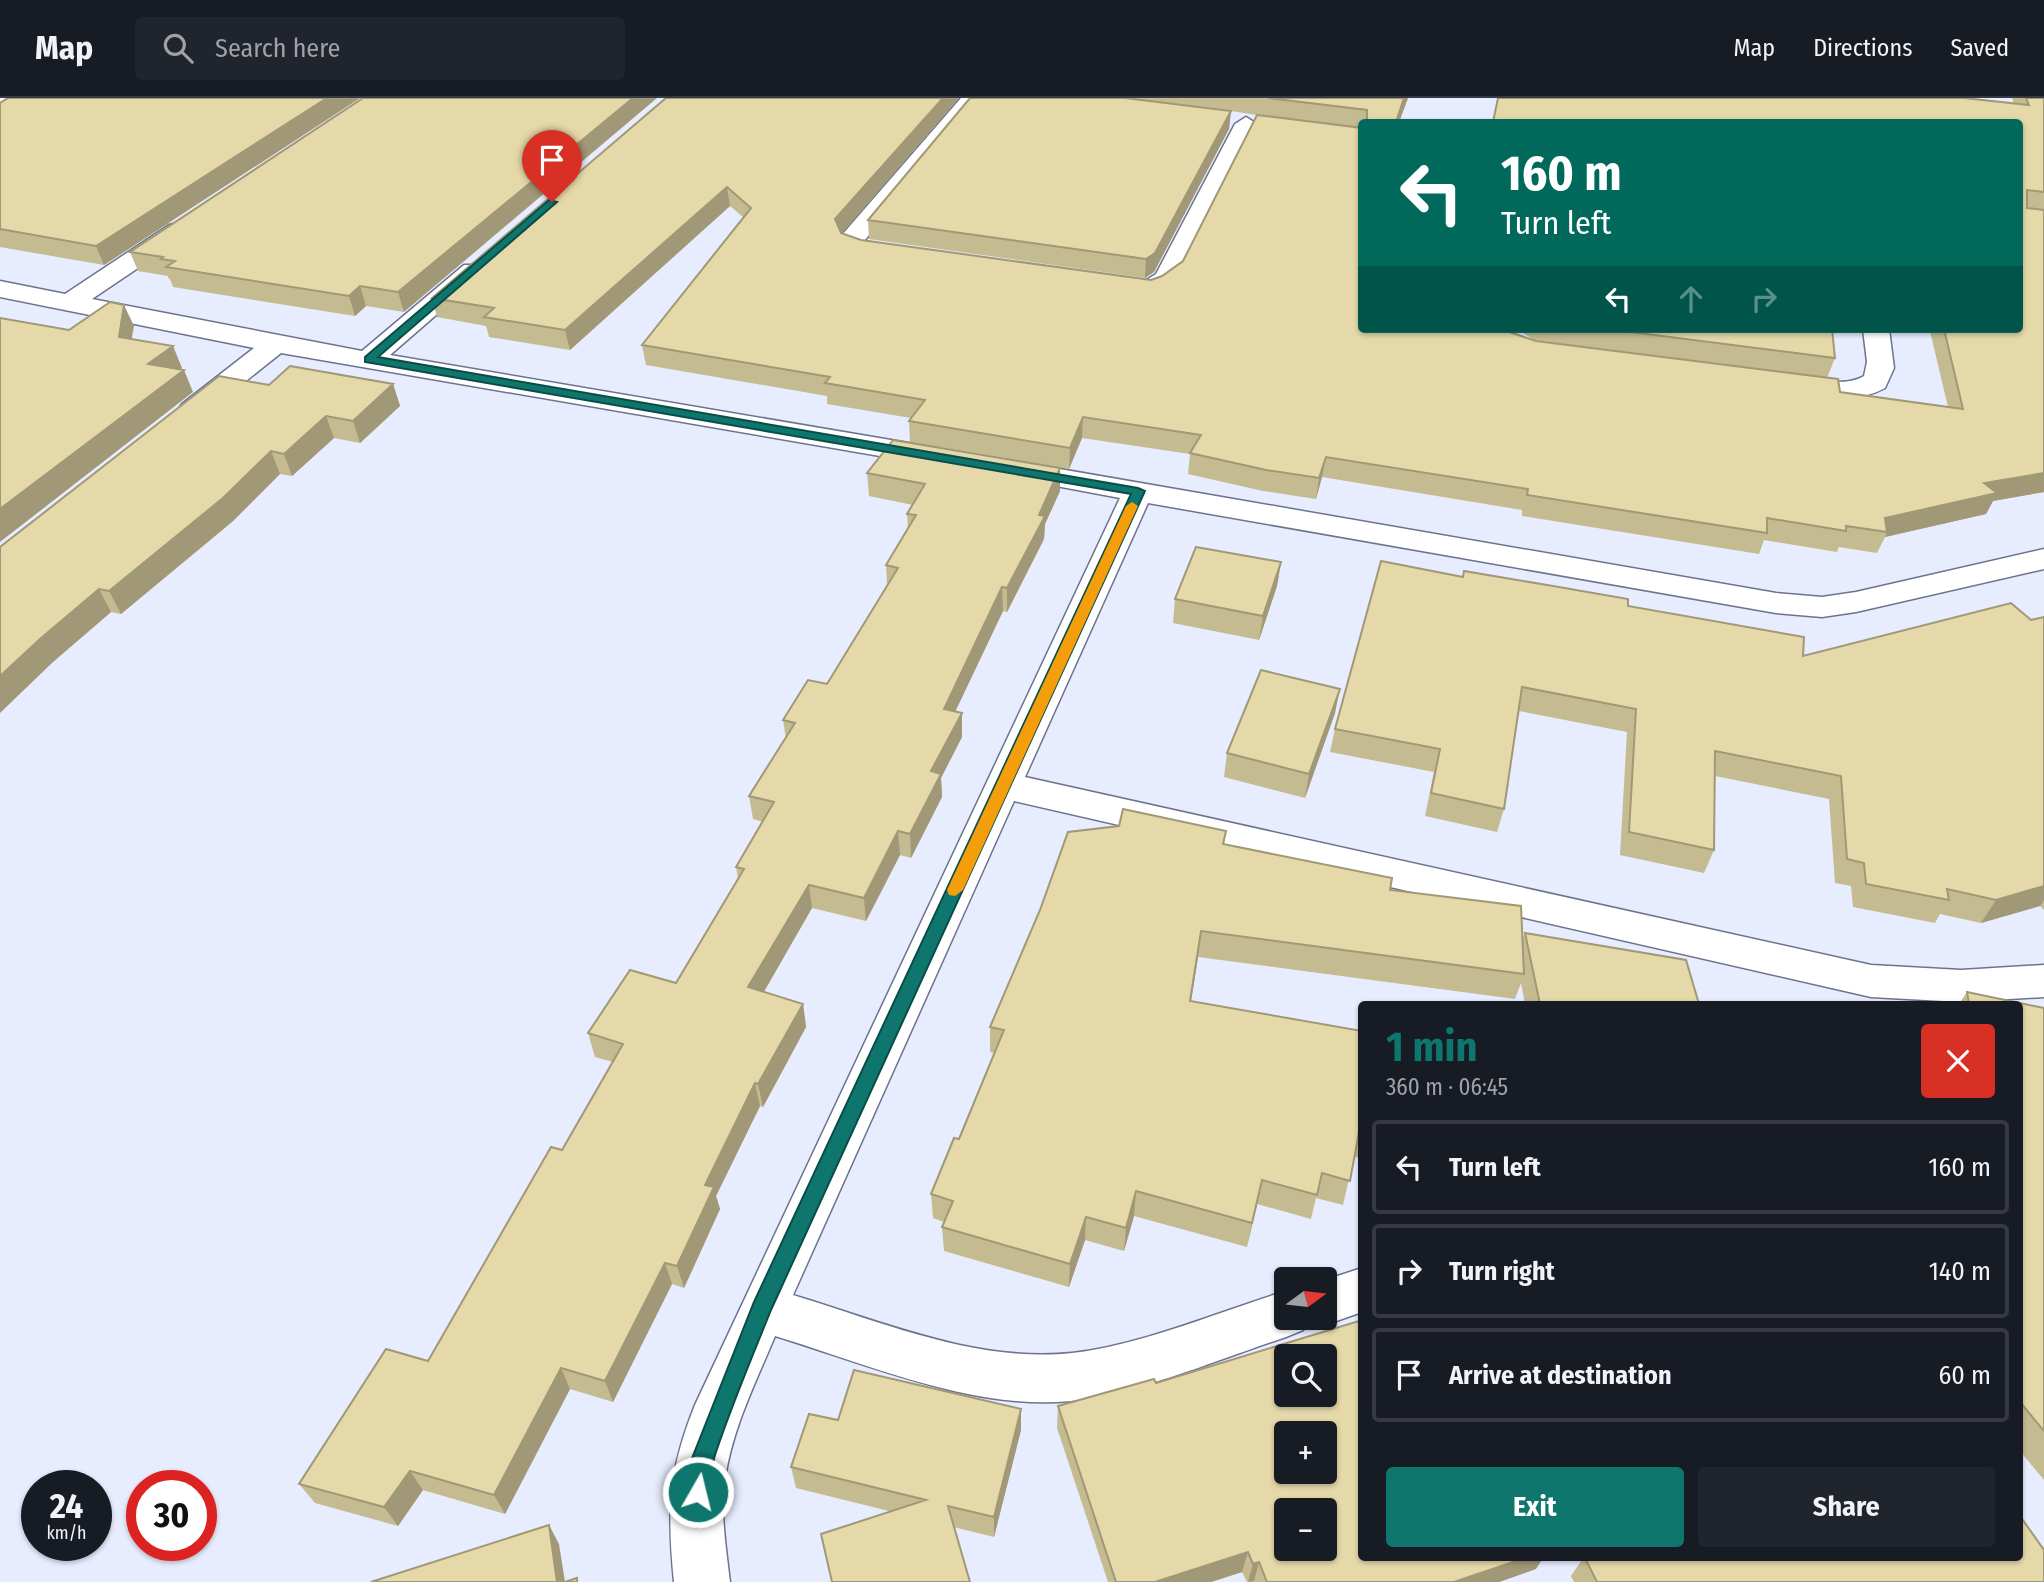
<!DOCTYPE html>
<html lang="en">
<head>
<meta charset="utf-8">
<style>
  body { margin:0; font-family:"Fira Sans Condensed",sans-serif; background:#20242c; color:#f1f3f6; height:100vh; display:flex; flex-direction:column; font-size:26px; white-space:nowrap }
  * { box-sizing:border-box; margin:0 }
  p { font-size:23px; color:#9ea1a6 }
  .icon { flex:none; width:38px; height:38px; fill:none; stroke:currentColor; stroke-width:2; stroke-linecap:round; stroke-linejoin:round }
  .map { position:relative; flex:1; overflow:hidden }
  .side { position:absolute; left:1358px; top:903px; width:665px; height:560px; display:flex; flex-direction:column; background:#171b24; border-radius:7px; box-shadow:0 2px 5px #0004 }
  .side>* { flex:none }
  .guide { position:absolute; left:1358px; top:21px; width:665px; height:214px; border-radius:7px; box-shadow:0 2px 5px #0004; background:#00695c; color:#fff; overflow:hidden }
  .needle { width:46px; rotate:75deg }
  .buttons { position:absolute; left:1274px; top:1169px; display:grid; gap:14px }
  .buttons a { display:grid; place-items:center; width:63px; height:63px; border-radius:7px; background:#171b24; box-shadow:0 2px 5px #0004; font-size:35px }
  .speed { position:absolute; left:21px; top:1372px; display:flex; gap:14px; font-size:35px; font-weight:700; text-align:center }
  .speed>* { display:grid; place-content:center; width:91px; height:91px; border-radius:50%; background:#171b24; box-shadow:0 2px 5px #0004; line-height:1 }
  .speed small { font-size:18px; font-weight:400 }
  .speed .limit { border:10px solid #d22; background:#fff; color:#111 }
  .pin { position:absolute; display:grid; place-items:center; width:60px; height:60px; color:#fff; margin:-72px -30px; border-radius:50% 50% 50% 0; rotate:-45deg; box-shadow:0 0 7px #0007 }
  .pin .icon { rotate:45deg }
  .me { position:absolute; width:77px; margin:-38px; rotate:8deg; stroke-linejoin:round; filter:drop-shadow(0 0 5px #0008) }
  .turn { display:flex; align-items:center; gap:24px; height:147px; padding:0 28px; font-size:32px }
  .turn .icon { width:91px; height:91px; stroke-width:2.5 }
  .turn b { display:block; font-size:49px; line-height:60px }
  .lanes { display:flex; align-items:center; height:66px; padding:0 28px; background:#0003; justify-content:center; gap:35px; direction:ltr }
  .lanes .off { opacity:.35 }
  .round { display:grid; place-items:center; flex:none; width:74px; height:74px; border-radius:7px; background:#20242c }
  .overview { display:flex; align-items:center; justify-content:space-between; height:119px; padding:0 28px }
  h1 { font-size:42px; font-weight:700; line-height:52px; color:#0f766e }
  .cta { display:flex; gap:14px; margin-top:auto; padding:14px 28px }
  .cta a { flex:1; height:80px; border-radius:7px; background:#0f766e; color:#fff; font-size:28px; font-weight:700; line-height:80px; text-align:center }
  .cta a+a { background:#20242c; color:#f1f3f6 }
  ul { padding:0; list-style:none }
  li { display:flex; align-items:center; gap:21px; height:94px; margin:0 14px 10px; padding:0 14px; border:4px solid #363941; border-radius:7px }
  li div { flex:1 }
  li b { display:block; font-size:26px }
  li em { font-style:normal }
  header { display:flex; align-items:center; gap:42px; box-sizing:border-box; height:98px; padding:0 35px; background:#171b24; border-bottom:2px solid #363941 }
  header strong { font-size:33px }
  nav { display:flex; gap:38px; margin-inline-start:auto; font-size:24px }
  .search { width:490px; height:63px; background:#20242c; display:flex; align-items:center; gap:18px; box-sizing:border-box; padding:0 24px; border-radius:7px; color:#9ea1a6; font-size:26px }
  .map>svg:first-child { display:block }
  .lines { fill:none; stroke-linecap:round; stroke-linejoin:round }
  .minor-casing { stroke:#6c738c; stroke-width:3 }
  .minor { fill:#fff; fill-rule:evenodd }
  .wall { fill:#c5bb91 }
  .shaded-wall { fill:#a09876 }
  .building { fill:#e5d9a9; stroke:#a09876; stroke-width:2; fill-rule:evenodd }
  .route { fill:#0f766e; stroke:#0a4d48; stroke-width:2 }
  .slow { fill:#f59e0b }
</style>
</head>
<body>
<header>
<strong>Map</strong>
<div class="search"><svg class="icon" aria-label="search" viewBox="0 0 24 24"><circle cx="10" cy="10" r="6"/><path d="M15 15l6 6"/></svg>Search here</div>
<nav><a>Map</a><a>Directions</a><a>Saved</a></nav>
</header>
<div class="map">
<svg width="2044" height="1484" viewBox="0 0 2044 1484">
  <rect width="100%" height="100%" fill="#e7ecfe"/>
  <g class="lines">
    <g class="minor-casing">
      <path id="minor" d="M0 0H14L0 8Z
        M961 0H983L864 143 905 152 908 157 905 162C886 167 861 161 844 152L839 142 842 137Z
        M1246 19 1257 26 1175 186 1150 199 1120 195 1116 190 1120 185 1145 183 1156 176 1235 26Z
        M178 125 187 127 190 132 187 137 92 201 362 253 464 167H482L486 172 482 177 390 257 938 350 948 353 953 359 948 365 938 368 281 255 202 318 192 321 182 318 178 312 182 306 254 250 0 199V183L65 196 169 127Z
        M1863 231H1889L1894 270 1885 290C1854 307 1811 300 1778 292L1774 286 1778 280C1806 273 1838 293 1864 278L1867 264Z
        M1008 362 1776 495 1822 499 1856 494 2044 451V471L1856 514 1822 519 1776 515 1148 405 1025 679 1871 867 1961 872 2044 867V899L1961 904 1871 899 1014 703 793 1197C882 1224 977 1265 1072 1255 1142 1247 1218 1214 1286 1193V1220H1325V1182L1362 1170V1214L1325 1227 1309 1220 1303 1232 1286 1239C1222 1260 1137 1296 1071 1303 975 1313 867 1266 775 1238 756 1284 732 1331 725 1381 720 1415 726 1450 730 1484H674C667 1413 668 1374 695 1307L1120 400 997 377 993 371 997 365Z"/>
    </g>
    <use href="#minor" class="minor"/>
  </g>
  <path class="wall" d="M360 0 104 167 0 149V5Z
    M363 0 404 214 366 208 355 218 173 189 170 181 168 180V178L138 173 130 154Z
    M666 0H959L842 135 861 142 1151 182 1162 178 1183 163 1257 17 1231 13 1229 31 1154 174 1145 180 869 141 868 122 970 0H1408L1399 24H1362V231L1506 233 1536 243 1767 272 1534 242 1517 231H1832L1835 260 1827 280 1840 294 1948 309 1930 233 1927 232V231H2020L2014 6 2012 0H2044V394L1993 403 1986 416 1885 439 1877 455 1839 449 1837 454 1764 442 1759 456 1522 418V412L1322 379 1316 401 1263 393 1188 376 1190 356 1082 340 1069 371 910 344 909 323 911 320 827 306V298L646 267 642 247 743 119 730 108 570 252 489 239 486 228 437 219 432 200Z
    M393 286 400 308 360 345 334 340 292 378 280 376 233 423 121 516 111 514 53 564 0 449 269 287Z
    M867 375 1060 393 1045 426 1044 441 1007 514 1003 513 955 614 962 639 941 680 942 699 911 760 900 757 866 823 812 810 763 894 803 906 806 929 763 1009 760 1008 716 1098 720 1111 684 1190 672 1186 613 1304 570 1291 505 1416 423 1392 398 1428 315 1405 299 1386 428 1263 562 1052 613 964 595 959 588 935 676 885 738 780 736 769 763 724 753 721 749 698 786 641 783 622 827 586 887 488 886 467 908 431 907 416 913 407 869 398Z
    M1281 464 1277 488 1259 542 1173 525 1175 501Z
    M1628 508 1803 558 2044 519V812L2040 808 1981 825 1940 816 1935 825 1853 809 1851 788 1835 785 1829 701 1715 678 1714 752 1704 775 1620 757 1627 634 1519 613 1504 711 1497 734 1425 718 1434 674 1330 654 1335 631Z
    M1335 615 1305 700 1224 679 1227 655Z
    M1226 733 1224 747 1390 792 1522 842 1525 835 1699 906H1525L1521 885 1515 901 1198 859 1191 903 1362 933V1060L1354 1059 1343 1107 1316 1100 1311 1121 1257 1106 1247 1149 1134 1118 1124 1153 1085 1142 1069 1189 944 1153 942 1129 944 1124 933 1120 931 1096 959 1041 995 955 990 954V929Z
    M1967 894 2044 910V1382L2020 1353V906H1959Z
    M1156 1285 1536 1471 1499 1484H1247L1242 1474 1211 1484H1108L1057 1330 1058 1308Z
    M1021 1311V1332L994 1439 796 1390 791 1369 838 1322Z
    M1583 1460H2020L2044 1484H1574L1571 1478Z"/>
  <path class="shaded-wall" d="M327 0H360L104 167 96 148Z
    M633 0H657L404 214 398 194Z
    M943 0H959L837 141 835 121Z
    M1404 0H1408L1399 24H1396Z
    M1231 13 1229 31 1154 174 1145 180 1146 161Z
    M727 89 730 108 570 252 565 232Z
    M360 188 366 208 355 218 349 198Z
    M124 207 134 228 128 261 119 239Z
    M173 248 182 270 157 288 148 266Z
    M184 272 193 294 0 444V411Z
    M393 286 400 308 360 345 353 323Z
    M326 318 334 340 292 378 284 356Z
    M1083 319 1082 340 1069 371 1070 350Z
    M271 353 280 376 233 423 121 516 109 493Z
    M1326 359 1322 379 1316 401 1319 380Z
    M1060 370V393L1045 426 1044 441 1007 514V490Z
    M2044 375V394L1993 403 1986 416 1885 439 1887 434 1885 420 1984 385Z
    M1281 464 1277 488 1259 542 1263 518Z
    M1002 489 1003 513 945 635 944 611Z
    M99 491 111 514 53 564 0 615V578L40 541Z
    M1340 591 1335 615 1305 700 1309 676Z
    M962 615V639L941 680 942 699 911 760 910 736 931 673Z
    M898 733 900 757 866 823 864 800Z
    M809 787 812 810 753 913 748 889Z
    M2044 788V802L2040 808 1981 825 1996 802Z
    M1201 833 1198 859 1187 928 1190 903Z
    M803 906 806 929 763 1009 758 986Z
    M755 985 760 1008 716 1098 720 1111 684 1190 677 1168 705 1087Z
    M1262 1082 1257 1106 1247 1149 1252 1125Z
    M1136 1093 1134 1118 1124 1153 1126 1130Z
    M1086 1119 1085 1142 1069 1189 1070 1166Z
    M665 1165 672 1186 613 1304 605 1283Z
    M561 1270 570 1291 505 1416 494 1397Z
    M1021 1311V1332L994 1439V1419Z
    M410 1373 423 1392 398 1428 384 1409Z
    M549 1427 559 1446 565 1484H557Z
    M1248 1454 1242 1474 1211 1484H1155Z
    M1525 1460H1543L1536 1471 1499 1484H1454Z
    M1259 1464 1254 1483 1248 1484 1253 1466Z"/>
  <path class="building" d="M8 0H327L96 148 0 131V5Z
    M363 0H633L398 194 360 188 349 198 166 169 175 163 161 161 163 159 130 154Z
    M666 0H943L835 121 841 135 861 142 1151 182 1162 178 1183 163 1257 17 1362 30V231H1504L1506 233 1536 243 1838 281 1840 294 1963 311 1944 231H2020V24H1493L1498 0H1964L2029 7 2026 0H2044V94L2027 92V110L2044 112V375L1984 385 1997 395 1885 420 1887 434 1846 428V433L1767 420V435L1527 397 1528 391 1326 359 1319 380 1266 372 1190 355 1201 337 1083 319 1070 350 909 323 925 302 825 285 830 279 642 247 751 110 727 89 565 232 484 219 494 210 432 200Z
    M970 0H1125L1231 13 1155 155 1146 161 868 122Z
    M1268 0H1404L1396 24H1367V12Z
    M110 204 124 207 119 239 173 248 148 266 184 272 0 411V220L69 232Z
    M1607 231H1832L1835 260Z
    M290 268 393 286 353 323 326 318 284 356 271 353 223 400 109 493 99 491 40 541 0 578V449L219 278 269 287Z
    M893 342 1060 370 1039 417 1045 418 1007 490 1002 489 944 611 962 615 931 673 941 676 910 736 898 733 864 800 809 787 748 889 803 906 758 986 755 985 705 1087 714 1089 677 1168 665 1165 605 1283 561 1270 494 1397 410 1373 384 1409 299 1386 386 1251 428 1263 551 1049 562 1052 623 946 588 935 630 872 676 885 744 771 736 769 774 704 749 698 795 625 783 622 808 582 827 586 898 470 886 467 916 417 907 416 925 386 867 375Z
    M1196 449 1281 464 1263 518 1175 501Z
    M1381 463 1463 479 1464 473 1553 488 1628 501V508L1804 539 1803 558 2011 505 2031 522 2044 519V788L1996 802 1947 791 1949 802 1866 786 1864 765 1847 761 1841 678 1715 653 1714 752 1629 734 1636 611 1522 589 1504 711 1431 695 1440 651 1335 631Z
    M1261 572 1340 591 1309 676 1227 655Z
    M1123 711 1226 733 1223 746 1392 780 1390 792 1521 808 1524 876 1201 833 1190 903 1362 933V1034H1359L1350 1083 1322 1075 1317 1097 1262 1082 1252 1125 1136 1093 1126 1130 1086 1119 1070 1166 942 1129 953 1103 931 1096 954 1040 959 1041 1004 932 990 929 1040 812 1068 734 1119 728Z
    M1525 835 1686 862 1699 906H1540Z
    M1967 894 2044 910V1333L2020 1304V906H1969Z
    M1362 1222V1460H1525L1454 1484H1267L1259 1464 1253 1466 1248 1454 1155 1484H1116L1058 1308 1154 1281 1156 1285ZM1286 1258H1325V1297H1286ZM1286 1335H1325V1374H1286ZM1286 1412H1325V1451H1286Z
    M854 1272 1021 1311 994 1419 948 1408 970 1484H832L821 1436 926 1402 791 1369 809 1316 838 1322Z
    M2020 1418 2044 1452V1484H1597L1585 1460H2020Z
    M549 1427 557 1484H371Z
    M577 1480V1484H565Z"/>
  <path class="route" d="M549 102 557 104 378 259 1138 390 1145 393 771 1212C752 1259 732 1306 716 1354 710 1370 712 1387 706 1402L698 1405 690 1402 687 1394 689 1368 754 1204 1131 396 365 264V259Z"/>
  <path class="slow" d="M1132 404 1138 408 963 792 955 798 949 797 947 792 1126 408Z"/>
</svg>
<div class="buttons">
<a><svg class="needle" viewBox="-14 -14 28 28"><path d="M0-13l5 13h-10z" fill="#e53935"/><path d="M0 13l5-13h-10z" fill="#9ea1a6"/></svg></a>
<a><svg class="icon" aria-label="search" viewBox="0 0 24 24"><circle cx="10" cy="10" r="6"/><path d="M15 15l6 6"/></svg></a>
<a>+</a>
<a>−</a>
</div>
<div class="speed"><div>24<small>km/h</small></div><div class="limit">30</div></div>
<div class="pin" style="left:552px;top:104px;background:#d93025"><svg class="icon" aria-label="arrive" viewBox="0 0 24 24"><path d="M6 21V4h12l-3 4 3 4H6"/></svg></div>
<svg class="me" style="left:698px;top:1394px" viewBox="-20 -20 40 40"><circle r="17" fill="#0f766e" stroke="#fff" stroke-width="3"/><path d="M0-11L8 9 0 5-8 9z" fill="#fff"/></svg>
<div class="guide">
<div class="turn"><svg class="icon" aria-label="left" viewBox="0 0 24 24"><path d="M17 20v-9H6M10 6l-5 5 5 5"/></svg><div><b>160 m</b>Turn left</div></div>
<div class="lanes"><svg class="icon" aria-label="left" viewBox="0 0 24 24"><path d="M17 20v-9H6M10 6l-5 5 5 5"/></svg><svg class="icon off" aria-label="ahead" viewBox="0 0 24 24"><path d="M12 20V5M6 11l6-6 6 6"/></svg><svg class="icon off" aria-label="right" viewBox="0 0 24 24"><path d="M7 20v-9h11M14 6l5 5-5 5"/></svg></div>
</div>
<section class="side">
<div class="overview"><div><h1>1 min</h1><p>360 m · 06:45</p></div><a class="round" style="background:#d93025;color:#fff"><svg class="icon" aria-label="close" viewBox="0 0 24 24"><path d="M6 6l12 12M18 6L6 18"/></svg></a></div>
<ul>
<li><svg class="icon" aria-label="left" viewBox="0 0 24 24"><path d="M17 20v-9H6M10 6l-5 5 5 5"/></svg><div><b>Turn left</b></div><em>160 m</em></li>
<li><svg class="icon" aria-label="right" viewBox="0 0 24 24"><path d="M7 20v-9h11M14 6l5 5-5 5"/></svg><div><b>Turn right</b></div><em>140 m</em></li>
<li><svg class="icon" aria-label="arrive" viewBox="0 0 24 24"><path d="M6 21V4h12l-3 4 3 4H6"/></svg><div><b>Arrive at destination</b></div><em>60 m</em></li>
</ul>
<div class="cta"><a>Exit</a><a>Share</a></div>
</section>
</div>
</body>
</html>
